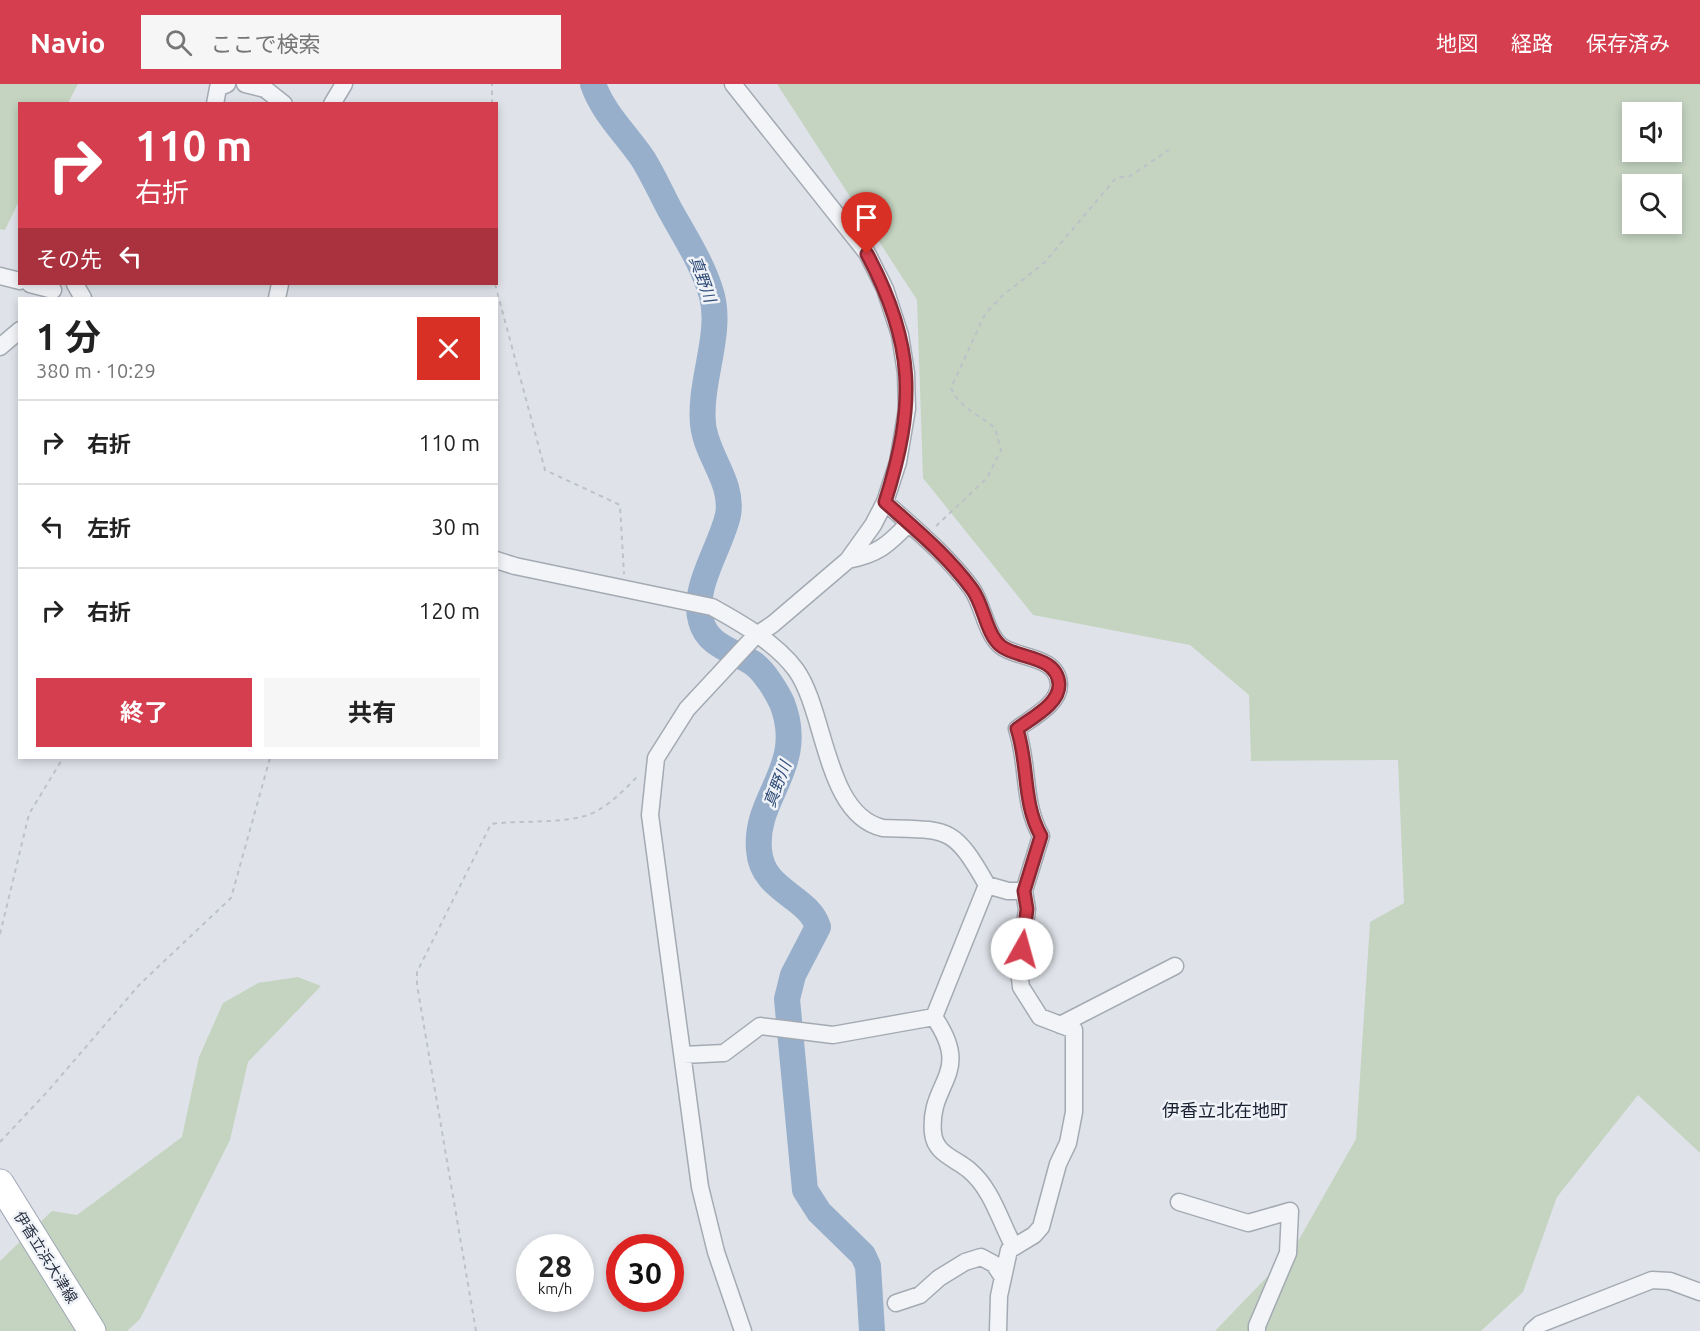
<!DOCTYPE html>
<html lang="ja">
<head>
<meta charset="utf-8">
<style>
  body { margin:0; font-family:Ubuntu,"Noto Sans JP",sans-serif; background:#f6f6f6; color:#222; height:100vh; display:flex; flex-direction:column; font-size:22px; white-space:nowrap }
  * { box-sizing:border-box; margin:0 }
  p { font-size:20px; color:#767676 }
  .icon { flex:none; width:33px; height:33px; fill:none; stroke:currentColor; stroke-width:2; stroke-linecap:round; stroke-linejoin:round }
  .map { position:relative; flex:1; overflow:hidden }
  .details { position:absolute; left:18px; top:213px; width:480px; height:462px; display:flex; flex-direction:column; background:#fff; border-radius:0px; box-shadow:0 3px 9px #0003 }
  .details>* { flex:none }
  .top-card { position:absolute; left:18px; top:18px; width:480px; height:183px; border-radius:0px; box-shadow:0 3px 9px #0003; background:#d53e4e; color:#fff; overflow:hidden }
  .buttons { position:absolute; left:1622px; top:18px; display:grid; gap:12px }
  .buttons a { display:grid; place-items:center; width:60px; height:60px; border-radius:0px; background:#fff; box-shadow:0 3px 9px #0003; font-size:30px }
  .speed { position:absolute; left:516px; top:1150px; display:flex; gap:12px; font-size:30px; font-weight:700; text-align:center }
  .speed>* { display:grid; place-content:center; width:78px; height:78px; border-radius:50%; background:#fff; box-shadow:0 3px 9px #0003; line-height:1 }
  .speed small { font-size:15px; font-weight:400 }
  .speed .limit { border:9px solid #d22; background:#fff; color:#111 }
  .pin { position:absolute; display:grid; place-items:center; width:51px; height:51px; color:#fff; margin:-62px -26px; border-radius:50% 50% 50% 0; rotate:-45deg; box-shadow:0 0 6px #0007 }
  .pin .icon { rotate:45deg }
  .me { position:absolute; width:66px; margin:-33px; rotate:7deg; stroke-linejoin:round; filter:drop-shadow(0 0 4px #0008) }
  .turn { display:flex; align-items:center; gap:21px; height:126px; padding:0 18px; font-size:27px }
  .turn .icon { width:78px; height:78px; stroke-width:2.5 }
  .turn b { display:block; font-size:42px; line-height:51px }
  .then { display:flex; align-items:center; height:57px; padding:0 18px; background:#0003; gap:12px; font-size:22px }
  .round { display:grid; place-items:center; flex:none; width:63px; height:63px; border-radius:0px; background:#f6f6f6 }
  .summary { display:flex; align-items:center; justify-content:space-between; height:102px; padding:0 18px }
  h1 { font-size:36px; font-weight:700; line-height:45px }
  .action { display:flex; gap:12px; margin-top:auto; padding:12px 18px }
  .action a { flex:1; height:69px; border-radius:0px; background:#d53e4e; color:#fff; font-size:24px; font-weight:700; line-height:69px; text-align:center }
  .action a+a { background:#f6f6f6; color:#222 }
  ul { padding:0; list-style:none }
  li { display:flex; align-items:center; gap:18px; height:84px; padding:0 18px; border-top:2px solid #e0e0e0 }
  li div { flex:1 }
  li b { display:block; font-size:22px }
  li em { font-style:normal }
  header { display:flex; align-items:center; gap:36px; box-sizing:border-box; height:84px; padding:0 30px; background:#d53e4e; color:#fff }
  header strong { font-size:28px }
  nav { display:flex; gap:33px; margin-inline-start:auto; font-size:21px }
  .search { width:420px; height:54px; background:#f6f6f6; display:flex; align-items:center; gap:15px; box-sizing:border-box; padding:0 21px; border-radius:0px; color:#767676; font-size:22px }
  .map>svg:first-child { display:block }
  .green { fill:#c4d4c0; fill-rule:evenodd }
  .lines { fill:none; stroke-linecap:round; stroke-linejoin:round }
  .river { stroke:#98afcb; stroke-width:26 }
  .minor-casing { stroke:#a4aab3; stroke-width:19 }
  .primary-casing { stroke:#9ea6b5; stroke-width:29 }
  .path { stroke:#bdc1c8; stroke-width:2; stroke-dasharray:4.5 4.5; stroke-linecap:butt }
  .minor { stroke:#f2f4f7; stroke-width:16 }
  .primary { stroke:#fff; stroke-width:27 }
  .route-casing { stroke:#8a2833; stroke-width:15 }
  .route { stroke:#d53e4e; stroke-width:10 }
  .labels { text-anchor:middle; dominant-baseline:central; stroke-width:5; stroke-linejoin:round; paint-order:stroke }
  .street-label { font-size:15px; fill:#273041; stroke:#eff2f7 }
  .water-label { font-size:16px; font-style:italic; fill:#2f4c77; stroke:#eff2f7 }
  .quarter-label { font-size:18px; fill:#192132; stroke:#eff2f7 }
</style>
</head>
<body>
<header>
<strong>Navio</strong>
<div class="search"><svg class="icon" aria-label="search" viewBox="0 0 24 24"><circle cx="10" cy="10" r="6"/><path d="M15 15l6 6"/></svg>ここで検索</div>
<nav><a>地図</a><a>経路</a><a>保存済み</a></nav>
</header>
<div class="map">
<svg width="1700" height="1247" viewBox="0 0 1700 1247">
  <rect width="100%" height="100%" fill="#dfe3e9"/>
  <path class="green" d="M0 0H78L68 19 20 20 19 117 5 146 0 145Z
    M777 0H1700V1069L1638 1011 1557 1113 1523 1208 1481 1247H1215L1293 1166 1356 1055 1370 838 1404 819 1398 676 1251 677 1249 611 1190 561 1033 531 923 394 917 216ZM1632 28H1671V68H1632ZM1632 100H1671V140H1632Z
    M298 893 321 902 248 978 230 1056 140 1235 127 1247H0V1177L52 1127 77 1131 182 1053 199 973 223 919 258 899Z"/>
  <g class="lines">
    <path class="river" d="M593 0C603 29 626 50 643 75 653 91 661 109 670 126 685 153 704 182 712 212 722 251 699 298 703 340 706 372 734 398 728 431 721 463 691 505 701 537 708 563 734 566 754 580 764 587 777 608 782 619 807 683 754 712 759 766 762 808 808 811 818 843L793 891 787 915 805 1106 819 1128 863 1171 868 1182 872 1247"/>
    <g class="minor-casing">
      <path id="minor" d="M245 0 265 5 284 20
        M733 0 867 169 885 205 900 251 906 289 907 325 898 378 885 418 873 441 848 476 773 540 755 552 687 625 656 674 650 731 700 1103 716 1168 743 1247
        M215 20 218 4 227 0
        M332 20 344 0
        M0 192 20 197
        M30 200 53 206
        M75 200 83 214
        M277 214 280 200
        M0 263 20 246
        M885 418C916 446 947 471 972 505 983 521 986 550 1001 562 1017 575 1057 571 1059 600 1060 620 1031 634 1017 645 1029 681 1022 718 1041 752L1024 807 1027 825 1019 886 1021 903 1040 933 1074 946V1028L1068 1059 1058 1080 1041 1143 1034 1151 1009 1166 999 1212 998 1247
        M496 476 515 482 712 523C741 539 776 559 796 586 826 628 825 731 883 744 948 746 953 741 987 801L934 933C974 991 928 997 933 1049 935 1070 955 1074 969 1086 992 1105 1000 1137 1013 1161
        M848 476C878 470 888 461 909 439
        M987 801 1008 807H1024
        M1060 941 1175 882
        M683 971 724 969 760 942 833 951 934 933
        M1179 1118 1248 1139 1290 1127 1288 1169 1257 1242V1247
        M896 1219 920 1211 939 1194 965 1178 981 1173 994 1180 1002 1192
        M1532 1247 1540 1240 1652 1196 1670 1197 1700 1208"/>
    </g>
    <g class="primary-casing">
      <path id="primary" d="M0 1099 92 1247"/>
    </g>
    <path class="path" d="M492 20V0
      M495 200 545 386 620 421 624 490
      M936 442 987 394 1001 366 995 344C980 331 959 324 951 304L985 230 1002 212 1044 179 1116 94 1130 92 1169 66
      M0 850 29 730 63 674
      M0 1058 48 1007 139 901 231 814 270 674
      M476 1247 417 901V888L491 740C522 736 554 740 585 732 605 726 623 707 637 693"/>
    <use href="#minor" class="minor"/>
    <use href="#primary" class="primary"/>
  </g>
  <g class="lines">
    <g class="route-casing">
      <path id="route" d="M867 170C915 260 916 321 885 418 916 446 947 471 972 505 984 521 986 550 1001 562 1017 575 1057 571 1059 600 1060 620 1031 634 1017 645 1029 681 1022 718 1041 752L1024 807 1027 825 1022 865"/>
    </g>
    <use href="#route" class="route"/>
  </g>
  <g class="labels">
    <g class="street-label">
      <text transform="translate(46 1173) rotate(58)">伊香立浜大津線</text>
    </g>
    <g class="water-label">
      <text transform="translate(703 195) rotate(70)">真野川</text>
      <text transform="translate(777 700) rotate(-69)">真野川</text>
    </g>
    <g class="quarter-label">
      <text x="1225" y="1026">伊香立北在地町</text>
    </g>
  </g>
</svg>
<div class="buttons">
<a><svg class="icon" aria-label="sound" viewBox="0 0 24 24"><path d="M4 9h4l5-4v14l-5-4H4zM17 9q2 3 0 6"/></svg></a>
<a><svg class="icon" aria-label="search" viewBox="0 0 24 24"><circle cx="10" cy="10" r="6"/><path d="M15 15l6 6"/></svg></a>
</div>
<div class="speed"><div>28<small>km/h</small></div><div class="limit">30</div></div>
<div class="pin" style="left:867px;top:170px;background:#d93025"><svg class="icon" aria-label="arrive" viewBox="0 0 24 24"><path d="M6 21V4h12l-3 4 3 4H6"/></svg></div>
<svg class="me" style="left:1022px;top:865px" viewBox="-20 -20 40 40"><circle r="19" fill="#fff"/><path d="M0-13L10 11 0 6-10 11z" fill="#d53e4e"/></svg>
<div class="top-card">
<div class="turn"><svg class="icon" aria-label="right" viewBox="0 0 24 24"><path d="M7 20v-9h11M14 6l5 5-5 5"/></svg><div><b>110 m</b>右折</div></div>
<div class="then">その先<svg class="icon" aria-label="left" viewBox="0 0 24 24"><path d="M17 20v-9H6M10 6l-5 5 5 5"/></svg></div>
</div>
<section class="details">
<div class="summary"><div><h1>1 分</h1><p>380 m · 10:29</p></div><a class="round" style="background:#d93025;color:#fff"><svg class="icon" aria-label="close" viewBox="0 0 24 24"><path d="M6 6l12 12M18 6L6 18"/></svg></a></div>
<ul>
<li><svg class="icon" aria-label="right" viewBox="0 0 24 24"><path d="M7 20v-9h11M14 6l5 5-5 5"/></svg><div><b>右折</b></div><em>110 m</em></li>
<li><svg class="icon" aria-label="left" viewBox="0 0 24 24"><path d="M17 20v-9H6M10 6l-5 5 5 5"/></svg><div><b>左折</b></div><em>30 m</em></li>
<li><svg class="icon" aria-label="right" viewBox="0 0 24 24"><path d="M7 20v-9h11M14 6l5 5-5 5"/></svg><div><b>右折</b></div><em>120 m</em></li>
</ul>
<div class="action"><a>終了</a><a>共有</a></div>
</section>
</div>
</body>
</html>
